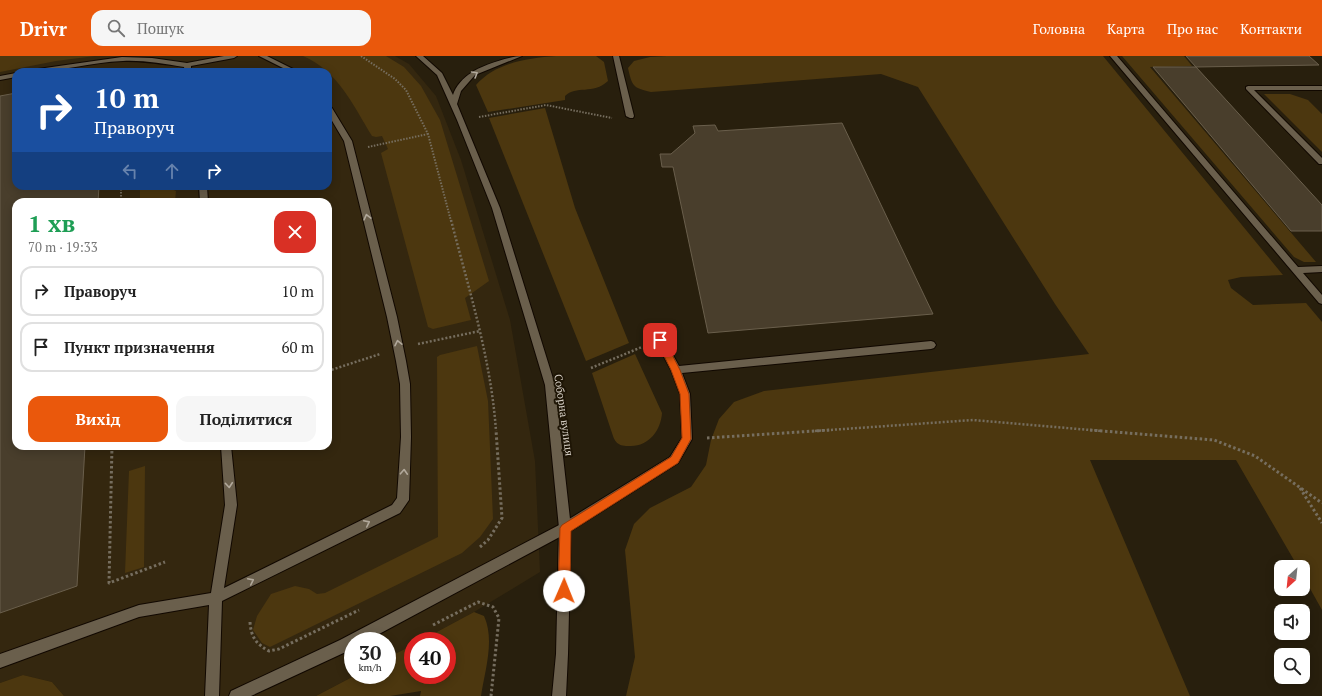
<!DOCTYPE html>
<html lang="uk">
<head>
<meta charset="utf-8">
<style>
  body { margin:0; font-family:"PT Serif",serif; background:#f6f6f6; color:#222; height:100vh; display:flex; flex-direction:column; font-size:15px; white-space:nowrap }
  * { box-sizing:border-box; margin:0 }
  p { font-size:13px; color:#767676 }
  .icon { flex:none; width:22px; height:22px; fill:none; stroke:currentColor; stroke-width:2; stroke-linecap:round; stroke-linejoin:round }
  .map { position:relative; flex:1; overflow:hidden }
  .panel { position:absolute; left:12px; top:142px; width:320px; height:252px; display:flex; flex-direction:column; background:#fff; border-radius:12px; box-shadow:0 2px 10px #0003 }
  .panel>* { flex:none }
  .hud { position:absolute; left:12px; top:12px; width:320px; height:122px; border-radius:12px; box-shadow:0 2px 10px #0003; background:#1a4fa0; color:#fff; overflow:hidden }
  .needle { width:26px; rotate:207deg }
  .fabs { position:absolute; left:1274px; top:504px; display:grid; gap:8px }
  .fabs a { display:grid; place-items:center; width:36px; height:36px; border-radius:8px; background:#fff; box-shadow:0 2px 10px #0003; font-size:20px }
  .speed { position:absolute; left:344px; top:576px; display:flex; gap:8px; font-size:20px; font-weight:700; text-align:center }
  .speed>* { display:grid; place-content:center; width:52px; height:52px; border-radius:50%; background:#fff; box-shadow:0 2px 10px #0003; line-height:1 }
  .speed small { font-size:10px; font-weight:400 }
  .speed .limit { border:6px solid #d22; background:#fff; color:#111 }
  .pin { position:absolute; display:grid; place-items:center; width:34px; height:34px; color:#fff; margin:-17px; border-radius:8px; box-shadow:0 2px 6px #0006 }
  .me { position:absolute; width:44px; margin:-22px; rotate:1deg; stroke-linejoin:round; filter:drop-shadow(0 0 3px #0008) }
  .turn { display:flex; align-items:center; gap:14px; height:84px; padding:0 16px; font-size:18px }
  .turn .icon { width:52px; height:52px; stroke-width:2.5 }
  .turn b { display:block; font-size:28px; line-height:34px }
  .lanes { display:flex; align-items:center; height:38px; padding:0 16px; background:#0003; justify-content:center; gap:20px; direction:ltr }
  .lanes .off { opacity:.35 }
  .round { display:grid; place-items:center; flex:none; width:42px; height:42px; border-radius:12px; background:#f6f6f6 }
  .summary { display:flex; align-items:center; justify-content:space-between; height:68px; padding:0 16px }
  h1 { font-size:24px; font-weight:800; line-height:30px; color:#1e9e55 }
  .button { display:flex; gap:8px; margin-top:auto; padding:8px 16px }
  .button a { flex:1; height:46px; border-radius:12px; background:#ea580c; color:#fff; font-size:16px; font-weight:800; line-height:46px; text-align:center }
  .button a+a { background:#f6f6f6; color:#222 }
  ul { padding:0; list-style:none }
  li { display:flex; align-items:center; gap:12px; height:50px; margin:0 8px 6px; padding:0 8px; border:2px solid #e0e0e0; border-radius:12px }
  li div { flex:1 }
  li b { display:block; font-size:15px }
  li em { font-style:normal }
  header { display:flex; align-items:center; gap:24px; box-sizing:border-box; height:56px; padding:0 20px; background:#ea580c; color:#fff }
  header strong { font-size:19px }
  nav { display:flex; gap:22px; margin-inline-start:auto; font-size:14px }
  .search { width:280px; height:36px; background:#f6f6f6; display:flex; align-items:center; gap:10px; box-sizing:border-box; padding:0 14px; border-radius:12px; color:#767676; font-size:15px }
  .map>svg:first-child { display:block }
  .built { fill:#34270f; fill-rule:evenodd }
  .green { fill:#4c370f }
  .building { fill:#493e2c; stroke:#6a5f4c }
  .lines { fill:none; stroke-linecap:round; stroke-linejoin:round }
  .lane-casing { stroke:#110800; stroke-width:2 }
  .secondary-casing { stroke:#110800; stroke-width:2 }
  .path-far2 { stroke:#766e5f; stroke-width:2; stroke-dasharray:1.5 1.5; stroke-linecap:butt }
  .path-far1 { stroke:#766e5f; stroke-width:2.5; stroke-dasharray:2 2; stroke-linecap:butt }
  .path { stroke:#766e5f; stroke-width:3; stroke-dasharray:2.5 2.5; stroke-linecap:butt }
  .lane { fill:#6a5f4c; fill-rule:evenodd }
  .secondary { fill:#6a5f4c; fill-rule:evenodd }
  .oneway { stroke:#b2a99c }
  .route { fill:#ea580c; stroke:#983908 }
  .labels { text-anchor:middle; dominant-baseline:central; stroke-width:4; stroke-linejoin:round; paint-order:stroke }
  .street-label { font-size:11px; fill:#d8d1c7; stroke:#1e1505 }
</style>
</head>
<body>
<header>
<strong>Drivr</strong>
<div class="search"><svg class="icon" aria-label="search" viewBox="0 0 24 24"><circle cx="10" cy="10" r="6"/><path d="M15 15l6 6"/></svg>Пошук</div>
<nav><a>Головна</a><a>Карта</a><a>Про нас</a><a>Контакти</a></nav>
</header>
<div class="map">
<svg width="1322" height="640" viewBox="0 0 1322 640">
  <rect width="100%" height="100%" fill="#281f0d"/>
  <path class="built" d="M0 0H395L409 8 436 40 461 104 510 264 535 405 540 516 474 556 420 585H413V589L387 602V585H353V619H356L316 640H64L52 626 23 619 0 627ZM16 16H328V130H16ZM16 146H328V390H16Z"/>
  <path class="green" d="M0 0H95L56 5 0 16Z
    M303 0H386L404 11 421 30 440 64 489 225 465 242 471 264 433 273 428 271 381 97 388 93 382 80 376 81 372 80C353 49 338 15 303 0Z
    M556 0H596L604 6 608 25C593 39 576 29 565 40V44L488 56 476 29C495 7 527 2 556 0Z
    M667 0H1103L1283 219 1241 221 1228 224 1231 232 1253 249 1306 247 1322 266V554L1303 520V511H1298L1236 404H1090L1190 640H626L635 601 625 494 634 468 650 452 691 431 706 409 711 384 719 363 734 346 764 335 1089 298 1055 248 918 31 881 18 651 36C633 32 632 30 628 12L634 5 650 1Z
    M1122 0H1184L1192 10 1150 11 1316 206H1304L1294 201Z
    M1264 38H1290L1308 44 1322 58V96Z
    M545 52 575 152 629 287 586 305 489 62Z
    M140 130H164L176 135 175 145 140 146Z
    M477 290 488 345 493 463 480 481 462 497 270 591 262 587 253 574 257 560 271 538 295 530 309 533 317 538 325 537 438 481 437 301 440 299Z
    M635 298 662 357C661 374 649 390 631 390 627 390 621 390 619 388 616 387 614 383 613 380L592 317Z
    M145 410 144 511 125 517 129 415Z
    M474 556 484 560C495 584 485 614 481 640H420L421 635 390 640H316L356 619H387V602L413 589V619H447V585H420Z
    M23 619 52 626 64 640H0V627Z"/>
  <path class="building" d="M1186 0H1309L1319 9 1196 11Z
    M1153 11H1196L1322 149V175H1291Z
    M16 37V130H99L98 146H16V390H85L77 530 0 557V40Z
    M842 67 933 258 708 277 673 111H662L660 98H671L686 85 695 77 693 70 715 69 718 75Z"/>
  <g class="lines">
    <g class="lane-casing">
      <path id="lane" d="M224 0H237L234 2 191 10V16H185L184 11C164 8 143 4 123 5 91 6 60 16 28 16L31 14 122 1 152 2 187 7Z
        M259 0H267L299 16H291Z
        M613 0H619L634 60 633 62H630L626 60Z
        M1110 0H1117L1298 211 1322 210V216L1303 217 1322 239V248L1319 247Z
        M16 17V21L0 24V20Z
        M1248 30H1322V34H1254L1322 102V108H1319L1246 33V31Z
        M328 50 332 52 352 85 397 261 406 305 410 328 411 381 409 444 400 457 222 545 219 640H205L209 549 139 561 0 612V598L139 549 211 537 225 449 221 390H231L237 449 224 532 392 449 397 442 401 381 400 328 396 305 387 261 344 85 328 58Z
        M199 130H207L208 146H200Z
        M660 280 663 281 679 310 931 285 934 286 936 289 934 292 931 293 682 317 690 338 692 383 678 407 569 476 366 585H353V592L350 594 251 640H229L231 635 340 584 561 468 670 401 682 382 680 338 671 314 655 284 657 281Z"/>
    </g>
    <g class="secondary-casing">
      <path id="secondary" d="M416 0H423L442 17 453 39C455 31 464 21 471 17 480 10 511 0 522 0L475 19 461 35 457 48 500 152 555 329 571 472 568 598 566 640H552L556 598 559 472 545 329 492 152 457 64 437 19Z"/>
    </g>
    <path class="path-far2" d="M361 0 395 23 406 34 428 78 451 165
      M479 61 546 49 612 62
      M368 91 428 78
      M121 130V146"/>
    <path class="path-far1" d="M451 164C469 234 491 303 496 375
      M418 288 480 275
      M591 312 642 291
      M328 315 380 298
      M815 375 973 364 1102 375"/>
    <path class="path" d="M1090 374 1214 384 1255 400 1322 447
      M707 382 830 374
      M112 390 109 527 165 506
      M1300 432 1322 467
      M480 491 488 484 502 462 496 374
      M250 566C251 581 256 588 269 595L279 593 359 554
      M433 569 478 546 493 551 499 562 491 640"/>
    <use href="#lane" class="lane"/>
    <use href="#secondary" class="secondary"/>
  </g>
  <defs><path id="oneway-chevron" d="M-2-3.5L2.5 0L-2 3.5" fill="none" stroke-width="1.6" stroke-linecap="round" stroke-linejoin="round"/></defs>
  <g class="oneway">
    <use href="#oneway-chevron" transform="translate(475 18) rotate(-31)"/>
    <use href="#oneway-chevron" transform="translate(367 161) rotate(-104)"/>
    <use href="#oneway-chevron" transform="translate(398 287) rotate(-102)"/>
    <use href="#oneway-chevron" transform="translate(404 416) rotate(-87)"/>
    <use href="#oneway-chevron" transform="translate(229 429) rotate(85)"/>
    <use href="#oneway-chevron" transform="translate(367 467) rotate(-26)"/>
    <use href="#oneway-chevron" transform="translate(251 525) rotate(-26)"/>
  </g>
  <path class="route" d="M660 280 663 281 680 314 689 338 691 383 678 407 571 475 570 535 568 539 564 541 560 539 558 535 560 472 562 469 671 401 682 382 680 338 671 314 656 284Z"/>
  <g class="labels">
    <g class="street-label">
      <text transform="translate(564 359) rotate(82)">Соборна вулиця</text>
    </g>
  </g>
</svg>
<div class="fabs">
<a><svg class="needle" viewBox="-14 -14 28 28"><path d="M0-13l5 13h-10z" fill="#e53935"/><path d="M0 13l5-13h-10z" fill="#767676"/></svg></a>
<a><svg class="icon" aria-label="sound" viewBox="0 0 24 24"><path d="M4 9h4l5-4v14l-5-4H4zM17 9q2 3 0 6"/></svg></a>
<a><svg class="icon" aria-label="search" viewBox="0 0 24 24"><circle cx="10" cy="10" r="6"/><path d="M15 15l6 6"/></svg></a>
</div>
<div class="speed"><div>30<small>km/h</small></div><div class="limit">40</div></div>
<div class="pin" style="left:660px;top:284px;background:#d93025"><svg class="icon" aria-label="arrive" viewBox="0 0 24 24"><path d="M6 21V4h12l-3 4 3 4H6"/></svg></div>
<svg class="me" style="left:564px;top:535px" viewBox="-20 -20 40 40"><circle r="19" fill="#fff"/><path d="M0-13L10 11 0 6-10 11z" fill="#ea580c"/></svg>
<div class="hud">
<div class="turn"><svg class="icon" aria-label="right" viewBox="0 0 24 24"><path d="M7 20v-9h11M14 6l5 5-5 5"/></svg><div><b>10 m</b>Праворуч</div></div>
<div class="lanes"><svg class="icon off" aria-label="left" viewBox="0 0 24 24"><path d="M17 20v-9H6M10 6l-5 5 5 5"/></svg><svg class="icon off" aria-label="ahead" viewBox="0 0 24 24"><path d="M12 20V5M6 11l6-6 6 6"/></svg><svg class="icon" aria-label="right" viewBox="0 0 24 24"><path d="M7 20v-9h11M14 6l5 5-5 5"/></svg></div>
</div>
<section class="panel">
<div class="summary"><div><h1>1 хв</h1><p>70 m · 19:33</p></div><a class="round" style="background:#d93025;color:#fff"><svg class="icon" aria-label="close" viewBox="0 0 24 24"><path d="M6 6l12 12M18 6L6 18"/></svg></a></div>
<ul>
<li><svg class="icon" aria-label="right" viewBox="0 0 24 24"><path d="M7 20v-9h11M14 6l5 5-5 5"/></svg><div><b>Праворуч</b></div><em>10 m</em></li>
<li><svg class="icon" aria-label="arrive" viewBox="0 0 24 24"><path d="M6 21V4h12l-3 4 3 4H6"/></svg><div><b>Пункт призначення</b></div><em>60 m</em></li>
</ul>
<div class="button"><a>Вихід</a><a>Поділитися</a></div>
</section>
</div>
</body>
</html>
